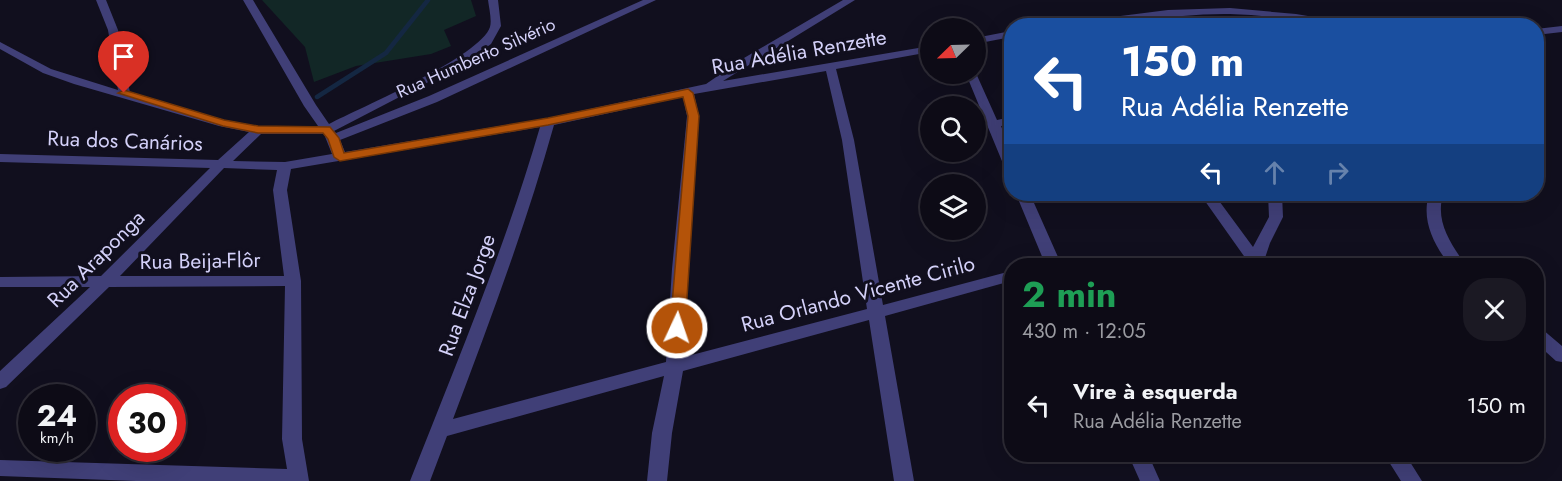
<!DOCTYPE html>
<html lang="pt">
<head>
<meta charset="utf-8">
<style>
  body { margin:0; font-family:Jost,sans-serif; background:#1b1923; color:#f1f3f6; height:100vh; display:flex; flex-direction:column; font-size:22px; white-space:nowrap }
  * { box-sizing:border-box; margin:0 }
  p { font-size:20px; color:#9a9ba1 }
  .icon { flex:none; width:33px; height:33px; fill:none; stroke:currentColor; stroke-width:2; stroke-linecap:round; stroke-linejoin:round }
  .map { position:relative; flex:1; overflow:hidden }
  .panel { position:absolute; left:1004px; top:258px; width:540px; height:204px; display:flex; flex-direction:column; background:#0d0b16; border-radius:24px; box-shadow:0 6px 24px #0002,0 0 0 2px #2d2b35 }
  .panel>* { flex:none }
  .banner { position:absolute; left:1004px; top:18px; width:540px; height:183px; border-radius:24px; box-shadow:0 6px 24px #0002,0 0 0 2px #2d2b35; background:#1a4fa0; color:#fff; overflow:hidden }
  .needle { width:39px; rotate:247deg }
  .tools { position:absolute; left:920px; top:18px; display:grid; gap:12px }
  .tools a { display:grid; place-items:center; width:66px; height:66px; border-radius:50%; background:#0d0b16; box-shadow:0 6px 24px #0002,0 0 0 2px #2d2b35; font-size:30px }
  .speed { position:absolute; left:18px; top:384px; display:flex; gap:12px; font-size:30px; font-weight:700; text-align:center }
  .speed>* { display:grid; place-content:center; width:78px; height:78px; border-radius:50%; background:#0d0b16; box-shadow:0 6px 24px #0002,0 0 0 2px #2d2b35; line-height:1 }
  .speed small { font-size:15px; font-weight:400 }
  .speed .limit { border:9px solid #d22; background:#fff; color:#111 }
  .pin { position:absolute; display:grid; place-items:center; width:51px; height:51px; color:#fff; margin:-62px -26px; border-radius:50% 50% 50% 0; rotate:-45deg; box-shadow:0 0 6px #0007 }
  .pin .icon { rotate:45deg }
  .me { position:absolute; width:66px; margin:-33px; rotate:3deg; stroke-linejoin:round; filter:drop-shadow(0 0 4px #0008) }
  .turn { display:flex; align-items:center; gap:21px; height:126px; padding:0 18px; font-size:27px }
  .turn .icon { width:78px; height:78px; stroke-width:2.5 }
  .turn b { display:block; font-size:42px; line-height:51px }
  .lanes { display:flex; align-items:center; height:57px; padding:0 18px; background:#0003; justify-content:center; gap:30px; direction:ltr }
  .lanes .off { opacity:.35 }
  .round { display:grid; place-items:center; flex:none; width:63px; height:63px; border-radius:24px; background:#1b1923 }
  .headline { display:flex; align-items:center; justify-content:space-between; height:102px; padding:0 18px }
  h1 { font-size:36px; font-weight:700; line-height:45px; color:#1e9e55 }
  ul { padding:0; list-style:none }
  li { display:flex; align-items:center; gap:18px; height:90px; padding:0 18px }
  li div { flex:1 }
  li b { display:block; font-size:22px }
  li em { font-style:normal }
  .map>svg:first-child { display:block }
  .green { fill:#122726 }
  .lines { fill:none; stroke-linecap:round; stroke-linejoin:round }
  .stream { stroke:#142742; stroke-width:4.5 }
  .minor { fill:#403f77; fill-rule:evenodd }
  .route { fill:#b45309; stroke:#753606; stroke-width:1.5 }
  .labels { text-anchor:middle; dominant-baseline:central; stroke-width:6; stroke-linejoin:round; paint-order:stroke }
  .far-street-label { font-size:18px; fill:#d4d1f9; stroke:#110f1e }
  .street-label { font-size:21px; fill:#d4d1f9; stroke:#110f1e }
</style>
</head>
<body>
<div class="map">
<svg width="1562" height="481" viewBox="0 0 1562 481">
  <rect width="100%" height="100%" fill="#110f1e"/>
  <path class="green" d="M262 0H471L476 16 444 30 451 46 431 54 356 66 314 82 305 47Z"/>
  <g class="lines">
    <path class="stream" d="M317 97 386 53 428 0"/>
    <path class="minor" d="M96 0H106L118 30 130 93 225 120 258 126H318L304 106 243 0H253L316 105 329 124C360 108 481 56 490 27 492 20 489 8 488 0H498L501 26 491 44 463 64 334 131 336 133 429 96 643 0H656L437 102 340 140 345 152 548 118 706 84 744 58 843 0H855L723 81 930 46V52L836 69 854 140 883 305 1011 271V281L885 316 914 481H894L869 320 683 371 672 433 667 481H647L652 433 664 376 447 436 430 481H410C456 364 505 248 540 127L291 169 287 190 301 281 302 439 309 481H136L0 476V460L287 469 282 439 285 286 109 287 6 387 0 389V371L90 287H0V277L101 276 210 168 0 162V154L218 160 249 132 219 126 74 84 43 73 0 49V42L51 69 118 90 108 30ZM826 71 842 140 867 309 684 357 688 269 699 116 694 94ZM683 97 687 116 672 269 666 362 453 419C490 321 526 225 554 125ZM261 134H324L332 154 285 162 233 161ZM224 168 277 170 273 190 284 276H120Z
      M1230 8 1296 14 1367 26C1321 26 1276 15 1230 14 1173 13 1117 26 1060 26L1065 23 1168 10Z
      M1562 26V32L1536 35V29Z
      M1011 31V37L975 44V38Z
      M975 71 997 120 1011 117V125L1001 126 1011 151V170L1004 166 966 74H975Z
      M1016 194H1030L1062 266H1046Z
      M1200 194H1214L1253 247 1269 217 1268 194H1282L1283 217 1270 243 1264 261 1266 266H1251Z
      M1429 194H1443C1435 223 1451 243 1466 266H1450C1434 244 1421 221 1429 194Z
      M1536 327 1542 329 1562 346V362L1556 361 1536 343Z
      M1128 454H1148L1160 481H1140Z
      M1384 454H1405L1422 481H1401Z"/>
  </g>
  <path class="route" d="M688 89 693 93 699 116 685 328 683 331H672L670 328 688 116 683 97 548 125 340 161 334 157 328 139 323 133H258L223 126 118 93 124 90 224 120 258 126 330 127 339 138 344 153 548 118Z"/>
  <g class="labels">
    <g class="far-street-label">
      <text transform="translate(476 58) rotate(-24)">Rua Humberto Silvério</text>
    </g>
    <g class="street-label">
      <text transform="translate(799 52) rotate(-10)">Rua Adélia Renzette</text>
      <text transform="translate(125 141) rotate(2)">Rua dos Canários</text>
      <text transform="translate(96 259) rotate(-45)">Rua Araponga</text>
      <text transform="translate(200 261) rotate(-1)">Rua Beija-Flôr</text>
      <text transform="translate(858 294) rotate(-15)">Rua Orlando Vicente Cirilo</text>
      <text transform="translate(467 295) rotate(-70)">Rua Elza Jorge</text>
    </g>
  </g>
</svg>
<div class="tools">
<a><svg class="needle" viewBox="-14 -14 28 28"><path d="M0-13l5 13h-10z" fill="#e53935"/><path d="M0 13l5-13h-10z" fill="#9a9ba1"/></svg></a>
<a><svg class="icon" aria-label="search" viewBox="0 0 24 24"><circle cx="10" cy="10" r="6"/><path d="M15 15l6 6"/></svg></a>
<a><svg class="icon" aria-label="layers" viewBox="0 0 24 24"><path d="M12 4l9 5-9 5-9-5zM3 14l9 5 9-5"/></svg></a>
</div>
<div class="speed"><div>24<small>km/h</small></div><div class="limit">30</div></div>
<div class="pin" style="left:124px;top:93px;background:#d93025"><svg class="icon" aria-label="arrive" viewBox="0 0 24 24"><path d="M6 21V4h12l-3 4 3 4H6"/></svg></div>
<svg class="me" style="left:677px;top:328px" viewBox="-20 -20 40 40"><circle r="17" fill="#b45309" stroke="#fff" stroke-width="3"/><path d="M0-11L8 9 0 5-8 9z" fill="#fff"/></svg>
<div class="banner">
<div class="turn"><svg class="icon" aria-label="left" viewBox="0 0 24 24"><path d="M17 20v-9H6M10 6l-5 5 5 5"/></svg><div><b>150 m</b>Rua Adélia Renzette</div></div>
<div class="lanes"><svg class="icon" aria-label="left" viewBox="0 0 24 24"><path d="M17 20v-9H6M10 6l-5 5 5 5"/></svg><svg class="icon off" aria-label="ahead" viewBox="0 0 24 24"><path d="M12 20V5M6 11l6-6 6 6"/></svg><svg class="icon off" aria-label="right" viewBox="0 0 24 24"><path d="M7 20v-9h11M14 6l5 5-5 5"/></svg></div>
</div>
<section class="panel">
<div class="headline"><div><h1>2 min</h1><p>430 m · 12:05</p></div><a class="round"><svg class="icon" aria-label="close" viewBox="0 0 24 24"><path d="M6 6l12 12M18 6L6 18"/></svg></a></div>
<ul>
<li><svg class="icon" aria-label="left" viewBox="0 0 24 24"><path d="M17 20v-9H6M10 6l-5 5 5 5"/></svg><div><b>Vire à esquerda</b><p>Rua Adélia Renzette</p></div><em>150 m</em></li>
</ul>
</section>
</div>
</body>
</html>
